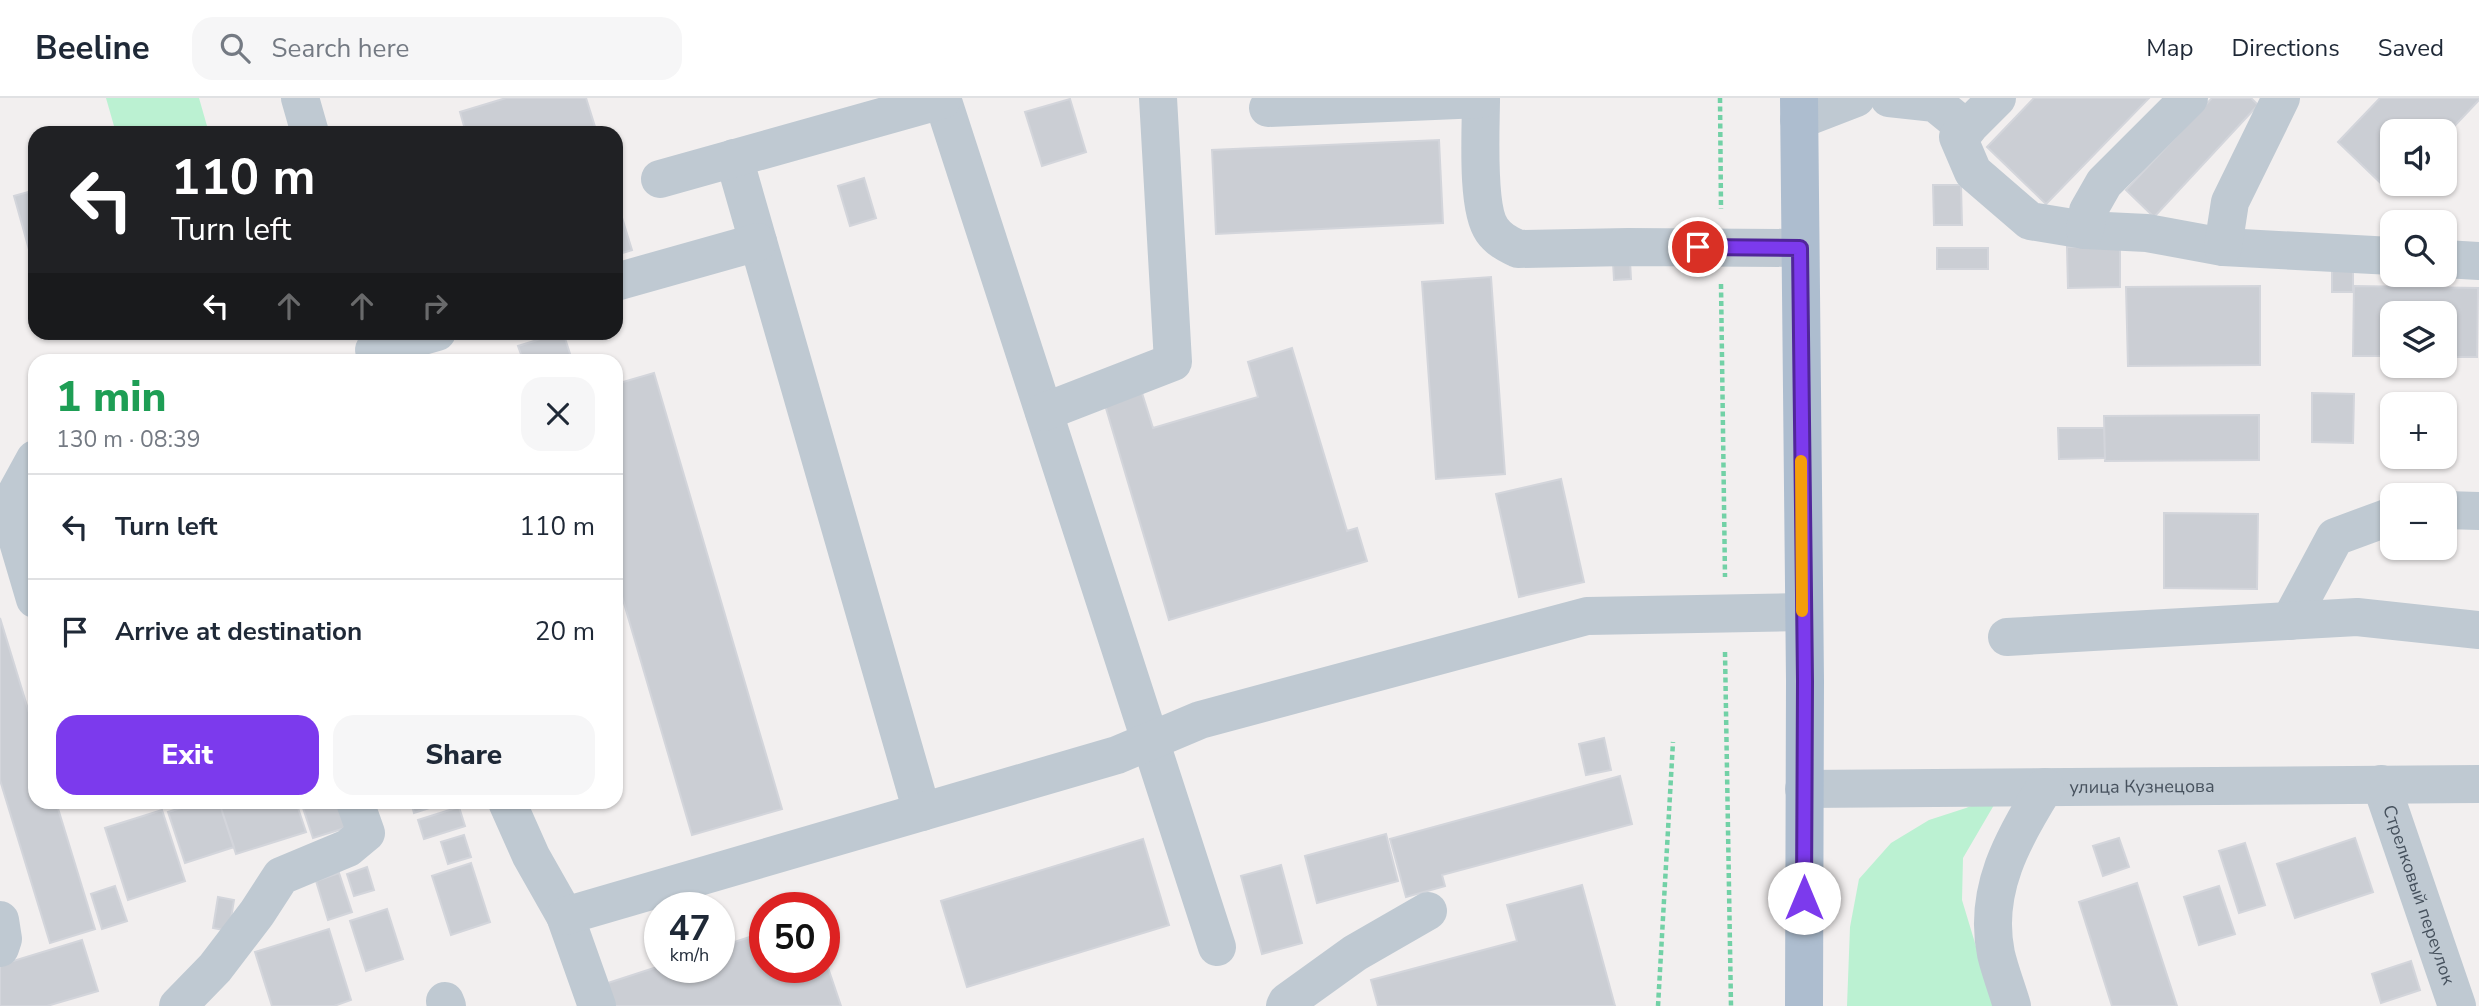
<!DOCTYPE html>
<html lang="en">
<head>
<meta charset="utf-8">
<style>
  body { margin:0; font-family:"Nunito Sans",sans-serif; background:#f6f6f7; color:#1f2937; height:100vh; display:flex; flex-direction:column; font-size:26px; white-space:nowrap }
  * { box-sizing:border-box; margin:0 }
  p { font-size:23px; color:#747a83 }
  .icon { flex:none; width:38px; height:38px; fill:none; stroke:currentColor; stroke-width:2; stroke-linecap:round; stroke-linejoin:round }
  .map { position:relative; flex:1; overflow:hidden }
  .sheet { position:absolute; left:28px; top:256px; width:595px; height:455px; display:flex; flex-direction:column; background:#fff; border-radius:21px; box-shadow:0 2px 5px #0004 }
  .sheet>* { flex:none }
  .banner { position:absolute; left:28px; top:28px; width:595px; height:214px; border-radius:21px; box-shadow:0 2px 5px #0004; background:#202124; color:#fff; overflow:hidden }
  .buttons { position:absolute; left:2380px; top:21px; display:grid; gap:14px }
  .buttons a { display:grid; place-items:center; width:77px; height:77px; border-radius:14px; background:#fff; box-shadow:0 2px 5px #0004; font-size:35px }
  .speed { position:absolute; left:644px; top:794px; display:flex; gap:14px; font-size:35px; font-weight:700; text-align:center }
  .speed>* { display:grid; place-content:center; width:91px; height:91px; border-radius:50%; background:#fff; box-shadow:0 2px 5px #0004; line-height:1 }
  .speed small { font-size:18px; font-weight:400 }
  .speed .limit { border:10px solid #d22; background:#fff; color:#111 }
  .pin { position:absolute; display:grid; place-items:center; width:60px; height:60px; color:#fff; margin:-30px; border:4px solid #fff; border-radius:50%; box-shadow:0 2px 7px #0007 }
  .me { position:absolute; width:77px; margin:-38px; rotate:0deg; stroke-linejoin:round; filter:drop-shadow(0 0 5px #0008) }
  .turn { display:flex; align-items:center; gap:24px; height:147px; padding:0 28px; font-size:32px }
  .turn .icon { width:91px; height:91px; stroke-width:2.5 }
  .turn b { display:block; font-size:49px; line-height:60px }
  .lanes { display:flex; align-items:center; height:66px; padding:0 28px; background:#0003; justify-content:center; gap:35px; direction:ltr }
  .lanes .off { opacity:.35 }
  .round { display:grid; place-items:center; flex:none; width:74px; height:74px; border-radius:21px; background:#f6f6f7 }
  .head { display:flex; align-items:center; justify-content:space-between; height:119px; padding:0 28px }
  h1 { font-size:42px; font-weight:800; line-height:52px; color:#1e9e55 }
  .button { display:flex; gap:14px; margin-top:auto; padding:14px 28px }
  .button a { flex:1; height:80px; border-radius:21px; background:#7c3aed; color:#fff; font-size:28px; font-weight:800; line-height:80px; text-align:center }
  .button a+a { background:#f6f6f7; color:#1f2937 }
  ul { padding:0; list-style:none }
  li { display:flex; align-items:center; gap:21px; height:105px; padding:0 28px; border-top:2px solid #e0e1e3 }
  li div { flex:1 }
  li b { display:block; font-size:26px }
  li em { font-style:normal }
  header { display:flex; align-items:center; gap:42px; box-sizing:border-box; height:98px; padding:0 35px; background:#fff; border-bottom:2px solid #e0e1e3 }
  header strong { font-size:33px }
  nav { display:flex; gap:38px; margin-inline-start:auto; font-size:24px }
  .search { width:490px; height:63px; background:#f6f6f7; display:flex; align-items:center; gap:18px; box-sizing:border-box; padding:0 24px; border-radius:21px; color:#747a83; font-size:26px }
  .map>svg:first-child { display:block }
  .green { fill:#bbf1d2 }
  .building { fill:#cbced4; stroke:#d3d5db; stroke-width:2 }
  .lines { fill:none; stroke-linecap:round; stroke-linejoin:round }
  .path { stroke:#72d1a6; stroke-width:4.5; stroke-dasharray:5 3.5; stroke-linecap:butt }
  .minor { stroke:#bfc9d2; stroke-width:38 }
  .major { stroke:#adbdcf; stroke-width:38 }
  .route-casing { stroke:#51269a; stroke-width:18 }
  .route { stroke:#7c3aed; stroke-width:12 }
  .slow { stroke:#f59e0b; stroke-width:12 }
  .labels { text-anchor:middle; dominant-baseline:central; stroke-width:5; stroke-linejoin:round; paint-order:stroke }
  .street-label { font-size:18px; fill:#46515d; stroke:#fff }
</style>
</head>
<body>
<header>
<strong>Beeline</strong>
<div class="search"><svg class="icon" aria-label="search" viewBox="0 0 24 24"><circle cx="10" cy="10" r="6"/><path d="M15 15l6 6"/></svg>Search here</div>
<nav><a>Map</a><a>Directions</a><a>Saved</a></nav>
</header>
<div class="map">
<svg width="2479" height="908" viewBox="0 0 2479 908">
  <rect width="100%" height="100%" fill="#f2efef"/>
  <path class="green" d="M106 0H199L209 35H116Z
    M2001 695 1963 760 1962 802 1994 908H1847L1850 829 1859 781 1891 745 1929 722 1966 710Z"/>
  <path class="building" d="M506 0H586L597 35H466L460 14Z
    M2034 0H2149L2046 106 1987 49Z
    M2212 0H2251L2258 7 2154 119 2126 92Z
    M2380 0H2479V2L2445 38V33H2392V86H2399L2391 95 2338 44Z
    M1070 1 1086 54 1042 68 1025 14Z
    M1439 42 1443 125 1216 136 1212 52Z
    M864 80 876 120 850 128 838 88Z
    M1933 87H1961L1962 127H1934Z
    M35 92V154L30 155 14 98Z
    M616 100 632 152 616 157Z
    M2067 149H2120V189L2068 190Z
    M1937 150H1988V171H1937Z
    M1630 163 1631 181 1614 182 1613 164Z
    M2332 169H2353V194H2332Z
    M1491 179 1505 376 1436 381 1422 184Z
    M2260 188V267L2128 268 2126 189Z
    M2354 188 2478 190 2477 259H2445V215H2392V258H2353Z
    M563 234 572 262H523L518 248Z
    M1292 250 1347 433 1357 430 1367 463 1169 522 1105 307 1142 295 1153 330 1258 299 1248 264Z
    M654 275 782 711 692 737 616 478V286Z
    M2312 295 2354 296 2353 345 2312 344Z
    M2259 317V362L2105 363 2104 318Z
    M2058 330H2104L2105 360 2059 361Z
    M1561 381 1584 484 1519 499 1496 396Z
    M2164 415 2258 416 2257 491 2164 490Z
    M0 520 35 634V704H56L95 831 50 845 0 682Z
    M1604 640 1611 672 1586 677 1579 646Z
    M1620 678 1632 726 1442 777 1445 788 1406 799 1390 741Z
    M200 704H219L234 749 185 765 168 714Z
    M219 704H296L306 734 236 756Z
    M301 704H340L348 729 313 740Z
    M411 704H448L414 715Z
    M459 709 465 728 424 741 418 722Z
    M162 712 185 783 128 802 105 730Z
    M1386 736 1398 783 1317 805 1305 758Z
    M464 737 471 759 448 766 441 744Z
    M2119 740 2129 769 2103 778 2093 748Z
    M2355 740 2373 794 2295 820 2277 766Z
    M1143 741 1169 827 967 889 941 803Z
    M2245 745 2265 807 2239 815 2219 753Z
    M471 765 490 824 451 837 432 778Z
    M1281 767 1302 845 1262 856 1241 778Z
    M367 769 374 792 354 798 347 776Z
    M339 775 352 814 328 822 316 783Z
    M2137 785 2177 908H2112L2079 804Z
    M1582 787 1615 908H1378L1371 882 1517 843 1507 807Z
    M115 788 127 823 102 831 91 796Z
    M2219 788 2235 836 2199 847 2184 799Z
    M218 799 234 802 229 833 213 830Z
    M387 811 403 861 366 873 350 823Z
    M329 831 351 902 334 908H272L255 854Z
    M765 834V870H824V858L841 908H609L602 887 660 868 719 870V849Z
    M82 842 98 893 47 908H0V867Z
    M2411 863 2420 892 2381 905 2372 876Z"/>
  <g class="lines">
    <path class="path" d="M1720 0 1721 111
      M1721 186 1725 479
      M1725 554 1731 908
      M1658 908 1673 644"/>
    <g class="minor">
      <path d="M300 0 310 35"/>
      <path d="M942 0 1217 849"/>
      <path d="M1481 0C1481 30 1476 110 1492 132 1499 142 1508 146 1518 151L1628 149 1800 150"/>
      <path d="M1889 0 1935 5 1967 31"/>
      <path d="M1997 0 1958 39 1973 74 2030 123 2085 132 2147 135 2223 149 2392 158"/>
      <path d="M1268 10 1481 1"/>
      <path d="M1799 22 1856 0"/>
      <path d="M734 60 922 714"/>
      <path d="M660 81 942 2"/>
      <path d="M2085 132 2088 113 2104 85 2189 0"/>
      <path d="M2223 149 2230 104 2281 0"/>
      <path d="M2445 161 2479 163"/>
      <path d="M616 184 758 144"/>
      <path d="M374 252 437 234"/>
      <path d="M1044 314 1173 264 1158 0"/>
      <path d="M35 361 8 410 35 501"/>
      <path d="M2445 412 2479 413"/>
      <path d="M2290 523 2335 439 2392 418"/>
      <path d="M2007 539 2357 519 2479 532"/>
      <path id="s1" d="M2381 686 2457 908"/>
      <path id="s2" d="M1804 691 2479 686"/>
      <path d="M507 704 531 758 565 818 597 908"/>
      <path d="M565 818 1117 657 1200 622 1587 518 1802 514"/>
      <path d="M0 822 3 841 0 850"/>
      <path d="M445 903 447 908"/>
      <path d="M178 908 215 870 257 815 281 778 348 750 366 735 355 704"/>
      <path d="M1285 908 1287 904 1355 855 1428 813"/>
      <path d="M2012 908C2007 891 2000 873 1996 856 1983 793 2013 740 2045 689"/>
    </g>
    <path class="major" d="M1799 0 1805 583 1804 908"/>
  </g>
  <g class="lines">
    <g class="route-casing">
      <path id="route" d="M1698 149 1800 150 1805 583 1804 800"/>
    </g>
    <use href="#route" class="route"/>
    <path class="slow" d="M1801 363 1802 513"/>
  </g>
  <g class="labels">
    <g class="street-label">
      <text stroke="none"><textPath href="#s2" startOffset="338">улица Кузнецова</textPath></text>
      <text stroke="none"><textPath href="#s1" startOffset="117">Стрелковый переулок</textPath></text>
    </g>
  </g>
</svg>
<div class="buttons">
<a><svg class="icon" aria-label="sound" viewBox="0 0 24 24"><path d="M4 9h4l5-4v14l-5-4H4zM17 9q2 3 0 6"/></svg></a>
<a><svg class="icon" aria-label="search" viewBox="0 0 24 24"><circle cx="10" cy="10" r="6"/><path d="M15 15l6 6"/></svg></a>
<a><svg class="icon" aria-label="layers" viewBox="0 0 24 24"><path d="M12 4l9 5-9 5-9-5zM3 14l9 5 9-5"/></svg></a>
<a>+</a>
<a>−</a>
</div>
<div class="speed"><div>47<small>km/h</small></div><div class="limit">50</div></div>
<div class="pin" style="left:1698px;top:149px;background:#d93025"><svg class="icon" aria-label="arrive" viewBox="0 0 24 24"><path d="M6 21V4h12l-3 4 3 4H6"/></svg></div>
<svg class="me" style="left:1804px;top:800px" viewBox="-20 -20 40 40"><circle r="19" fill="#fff"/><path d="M0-13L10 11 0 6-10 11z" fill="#7c3aed"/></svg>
<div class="banner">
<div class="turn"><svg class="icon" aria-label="left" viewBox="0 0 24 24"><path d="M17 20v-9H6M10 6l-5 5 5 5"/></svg><div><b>110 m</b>Turn left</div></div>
<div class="lanes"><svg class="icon" aria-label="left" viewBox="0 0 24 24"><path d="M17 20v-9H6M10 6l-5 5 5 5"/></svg><svg class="icon off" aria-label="ahead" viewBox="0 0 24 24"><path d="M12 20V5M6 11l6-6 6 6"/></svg><svg class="icon off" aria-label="ahead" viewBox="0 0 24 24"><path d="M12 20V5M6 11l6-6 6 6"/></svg><svg class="icon off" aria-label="right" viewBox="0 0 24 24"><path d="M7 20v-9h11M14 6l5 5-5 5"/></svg></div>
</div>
<section class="sheet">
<div class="head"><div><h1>1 min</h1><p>130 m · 08:39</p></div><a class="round"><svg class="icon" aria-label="close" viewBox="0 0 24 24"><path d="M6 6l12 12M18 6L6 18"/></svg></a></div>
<ul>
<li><svg class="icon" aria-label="left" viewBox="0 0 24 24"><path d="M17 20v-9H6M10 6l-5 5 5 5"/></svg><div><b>Turn left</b></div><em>110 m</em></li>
<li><svg class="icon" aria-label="arrive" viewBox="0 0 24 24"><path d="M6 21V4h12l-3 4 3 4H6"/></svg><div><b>Arrive at destination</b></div><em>20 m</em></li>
</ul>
<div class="button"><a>Exit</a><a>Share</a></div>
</section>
</div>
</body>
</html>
